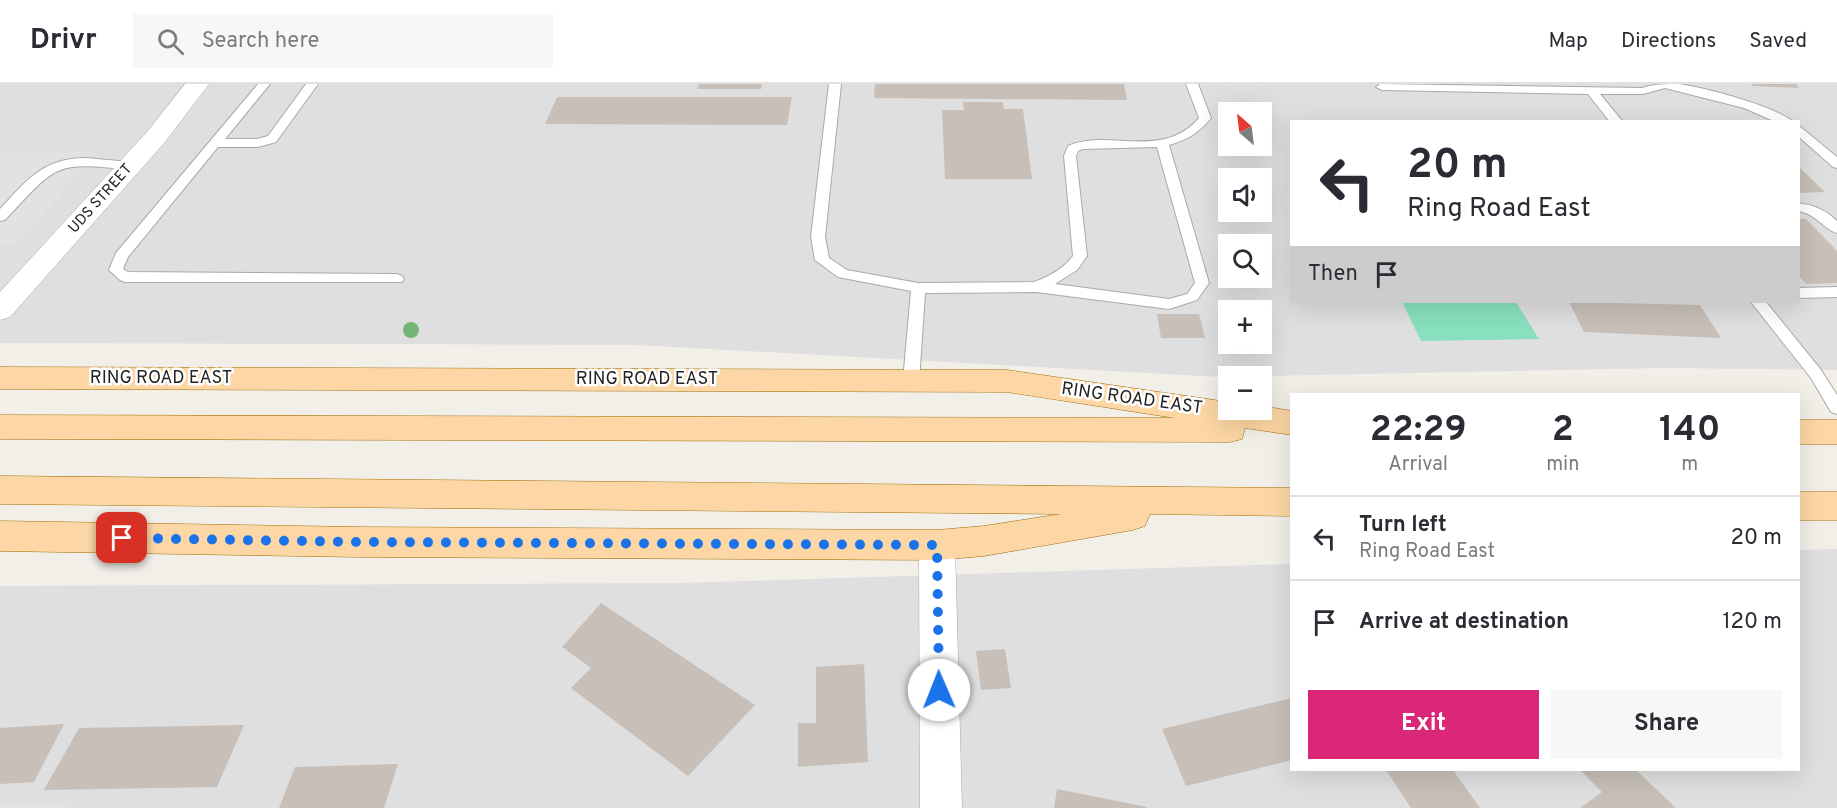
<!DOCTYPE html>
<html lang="en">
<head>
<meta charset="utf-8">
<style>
  body { margin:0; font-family:Overpass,sans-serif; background:#f7f7f7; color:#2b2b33; height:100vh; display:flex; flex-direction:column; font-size:22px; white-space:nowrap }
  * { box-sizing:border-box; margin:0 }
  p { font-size:20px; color:#7c7c81 }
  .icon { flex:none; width:33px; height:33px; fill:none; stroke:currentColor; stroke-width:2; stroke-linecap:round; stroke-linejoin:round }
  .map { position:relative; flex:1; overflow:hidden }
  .panel { position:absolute; left:1290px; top:309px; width:510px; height:378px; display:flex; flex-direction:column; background:#fff; border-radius:0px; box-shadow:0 6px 24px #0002 }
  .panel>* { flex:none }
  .top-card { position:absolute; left:1290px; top:36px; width:510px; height:183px; border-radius:0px; box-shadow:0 6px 24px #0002; background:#fff; color:#2b2b33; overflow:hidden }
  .needle { width:39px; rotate:332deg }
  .buttons { position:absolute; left:1218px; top:18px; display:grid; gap:12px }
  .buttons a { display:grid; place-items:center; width:54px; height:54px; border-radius:0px; background:#fff; box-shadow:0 6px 24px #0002; font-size:30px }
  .pin { position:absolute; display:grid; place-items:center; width:51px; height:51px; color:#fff; margin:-26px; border-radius:12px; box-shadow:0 3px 9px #0006 }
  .me { position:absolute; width:66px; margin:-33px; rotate:359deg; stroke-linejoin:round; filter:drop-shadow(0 0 4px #0008) }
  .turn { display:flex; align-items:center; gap:21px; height:126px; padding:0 18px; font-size:27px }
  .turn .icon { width:78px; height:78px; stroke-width:2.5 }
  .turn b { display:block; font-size:42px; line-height:51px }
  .then { display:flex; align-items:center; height:57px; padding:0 18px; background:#0003; gap:12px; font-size:22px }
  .eta { display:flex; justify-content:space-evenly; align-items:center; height:102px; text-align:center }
  .eta b { font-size:36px; font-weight:700; line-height:42px }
  .cta { display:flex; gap:12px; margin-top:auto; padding:12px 18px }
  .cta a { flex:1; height:69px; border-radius:0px; background:#db2777; color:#fff; font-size:24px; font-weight:700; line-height:69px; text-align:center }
  .cta a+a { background:#f7f7f7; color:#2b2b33 }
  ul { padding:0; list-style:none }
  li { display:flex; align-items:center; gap:18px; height:84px; padding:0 18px; border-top:2px solid #e1e1e2 }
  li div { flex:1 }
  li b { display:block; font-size:22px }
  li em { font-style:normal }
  header { display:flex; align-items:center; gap:36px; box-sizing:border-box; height:84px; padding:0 30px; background:#fff; border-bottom:2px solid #e1e1e2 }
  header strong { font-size:28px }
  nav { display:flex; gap:33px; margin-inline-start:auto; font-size:21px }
  .search { width:420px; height:54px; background:#f7f7f7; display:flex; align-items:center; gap:15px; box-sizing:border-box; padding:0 21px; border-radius:0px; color:#7c7c81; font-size:22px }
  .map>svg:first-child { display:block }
  .residential { fill:#e0dfdf; fill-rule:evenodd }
  .pitch { fill:#88e0be }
  .parking { fill:#e2e2e2 }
  .building { fill:#c7bfb8 }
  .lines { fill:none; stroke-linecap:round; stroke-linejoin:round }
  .lane-casing { stroke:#a9a9a9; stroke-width:2 }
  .street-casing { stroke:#a9a9a9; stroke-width:1 }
  .primary-casing { stroke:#a06b00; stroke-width:1 }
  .lane { fill:#fff; fill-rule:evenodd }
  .street { fill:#fff; fill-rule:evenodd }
  .primary { fill:#fcd6a4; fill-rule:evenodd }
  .tree { fill:#74b475 }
  .route { stroke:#1a73e8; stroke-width:10; stroke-dasharray:0 18 }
  .labels { text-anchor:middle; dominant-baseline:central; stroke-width:5; stroke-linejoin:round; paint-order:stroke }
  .far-street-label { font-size:15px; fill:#222; stroke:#fff }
  .street-label { font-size:18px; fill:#222; stroke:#fff }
</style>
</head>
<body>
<header>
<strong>Drivr</strong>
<div class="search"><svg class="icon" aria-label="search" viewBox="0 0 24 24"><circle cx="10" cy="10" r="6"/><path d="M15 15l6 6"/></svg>Search here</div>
<nav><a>Map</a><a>Directions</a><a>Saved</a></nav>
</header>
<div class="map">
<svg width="1837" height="724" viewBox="0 0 1837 724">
  <rect width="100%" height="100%" fill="#f2efe9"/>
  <path class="residential" d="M0 0H1837V286L1664 284 1221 293 637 261 0 259ZM1228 28H1262V62H1228ZM1292 38H1798V218H1292ZM1228 94H1262V128H1228ZM1228 160H1262V194H1228ZM1228 226H1262V260H1228Z
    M1837 465V724H0V502L681 499 1291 480 1292 686H1798L1799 466Z"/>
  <path class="pitch" d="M1402 218H1516L1539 255 1421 257Z"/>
  <path class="parking" d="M99 67 17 160 0 161V70Z
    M73 718 70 724H0V720Z"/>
  <path class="building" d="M699 0H762L761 5H697Z
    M875 0H1124L1127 16 874 14Z
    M1751 0H1796L1799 4 1753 2Z
    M557 13H792L787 41 545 40Z
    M963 18H1003L1004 25H1023L1032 95H945L942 26H964Z
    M1798 82 1825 108 1798 109Z
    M1798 135H1806L1837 167V199L1806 200 1798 191Z
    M1569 218 1700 221 1721 254 1584 248Z
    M1157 230H1199L1205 254H1161Z
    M601 519 755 621 688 692 571 604 591 584 562 563Z
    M1005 565 1011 604 981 606 976 567Z
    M864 580 868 678 798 683V639H816V583Z
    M1292 614V676L1186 702 1162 645Z
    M64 640 34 698 0 700V644Z
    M244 641 217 703 44 706 79 644Z
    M398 680 384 724H279L295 683Z
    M1386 686H1453L1480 724H1411Z
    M1580 686H1636L1676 724H1580L1602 708Z
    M1057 705 1147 723V724H1054Z"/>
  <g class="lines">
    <g class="lane-casing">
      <path id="lane" d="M258 0H270L225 55H257L268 52 306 0H318L276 58 258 63H218L128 173 123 185 128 188 397 190 402 192 404 195 402 198H125L120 196 109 186 116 169Z
        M829 0H841L825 153 829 174 847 186 918 199 1034 198C1050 192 1063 185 1073 172L1064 72 1068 62C1109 44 1162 77 1199 34L1186 0H1198L1211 34C1199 49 1187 56 1169 61L1209 199 1197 216 1169 225 1036 208 925 209 919 297 917 301H905L903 297 911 207 838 193 815 176 811 153ZM1157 63 1195 199 1187 210 1169 215 1055 200 1077 186 1087 172 1076 72 1078 67 1083 65Z
        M1380 0 1642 4C1653 0 1667 0 1679 0 1705 4 1773 21 1793 38H1776L1744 24 1665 4 1643 10H1600L1623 38H1610L1588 10 1382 6 1376 3Z
        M1798 41 1837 73V84L1833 83 1798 52Z
        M86 74 130 78 136 82 130 86C53 77 57 81 5 136L0 137V125C27 96 43 74 86 74Z
        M1798 119C1814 121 1826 126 1837 137V149C1823 145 1817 130 1798 127Z
        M1837 203V213L1798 214V204Z
        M1751 218H1766L1821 286 1837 311V330L1831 328 1811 294Z"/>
    </g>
    <g class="street-casing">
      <path id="street" d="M185 0H209L165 58 10 233 0 236V208L147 48Z
        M937 446 950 451 955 461 962 724H920L919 461 924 451Z"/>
    </g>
    <g class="primary-casing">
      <path id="primary" d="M0 283 1007 286 1228 318V326H1262V322L1292 327V351L1245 344 1242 355 1230 358 0 355V331L1175 334 1007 308 0 305Z
        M1798 336H1837V360H1798Z
        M0 392 1292 404V432L1150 430 1145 442 1133 446 984 472 937 476 358 473 0 467V437L358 443 937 446 984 442 1061 430 0 420Z
        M1798 408H1837V436H1798Z"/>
    </g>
    <use href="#lane" class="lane"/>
    <use href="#street" class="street"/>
    <use href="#primary" class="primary"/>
  </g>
  <circle class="tree" cx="411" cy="246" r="8"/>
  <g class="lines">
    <path class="route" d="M122 454 358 458 937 461 939 606"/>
  </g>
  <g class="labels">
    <g class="far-street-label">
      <text transform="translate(101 115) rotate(-48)">UDS STREET</text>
    </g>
    <g class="street-label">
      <text x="161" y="294">RING ROAD EAST</text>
      <text x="647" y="295">RING ROAD EAST</text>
      <text transform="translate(1132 315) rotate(8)">RING ROAD EAST</text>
    </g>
  </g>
</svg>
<div class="buttons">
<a><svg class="needle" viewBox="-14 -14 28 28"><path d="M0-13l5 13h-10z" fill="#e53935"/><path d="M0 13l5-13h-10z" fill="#7c7c81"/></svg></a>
<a><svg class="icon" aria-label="sound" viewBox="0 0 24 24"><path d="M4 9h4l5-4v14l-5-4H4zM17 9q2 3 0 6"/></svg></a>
<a><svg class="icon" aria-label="search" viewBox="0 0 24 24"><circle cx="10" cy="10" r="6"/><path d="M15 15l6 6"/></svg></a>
<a>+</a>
<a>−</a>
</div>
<div class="pin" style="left:122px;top:454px;background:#d93025"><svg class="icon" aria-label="arrive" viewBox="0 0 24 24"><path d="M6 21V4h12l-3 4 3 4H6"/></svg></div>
<svg class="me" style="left:939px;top:606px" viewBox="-20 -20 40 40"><circle r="19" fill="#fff"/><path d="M0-13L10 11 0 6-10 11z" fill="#1a73e8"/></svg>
<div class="top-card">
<div class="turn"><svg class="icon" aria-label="left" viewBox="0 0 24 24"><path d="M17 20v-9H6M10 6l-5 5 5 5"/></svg><div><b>20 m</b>Ring Road East</div></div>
<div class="then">Then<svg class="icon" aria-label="arrive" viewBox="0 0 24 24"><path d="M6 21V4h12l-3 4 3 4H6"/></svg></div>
</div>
<section class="panel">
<div class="eta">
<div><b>22:29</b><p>Arrival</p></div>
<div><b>2</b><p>min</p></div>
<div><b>140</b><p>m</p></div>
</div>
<ul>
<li><svg class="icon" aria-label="left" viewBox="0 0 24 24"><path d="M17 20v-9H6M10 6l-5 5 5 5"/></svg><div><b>Turn left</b><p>Ring Road East</p></div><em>20 m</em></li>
<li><svg class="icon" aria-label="arrive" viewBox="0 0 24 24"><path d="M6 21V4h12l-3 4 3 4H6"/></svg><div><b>Arrive at destination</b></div><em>120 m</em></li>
</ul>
<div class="cta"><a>Exit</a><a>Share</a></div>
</section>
</div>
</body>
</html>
